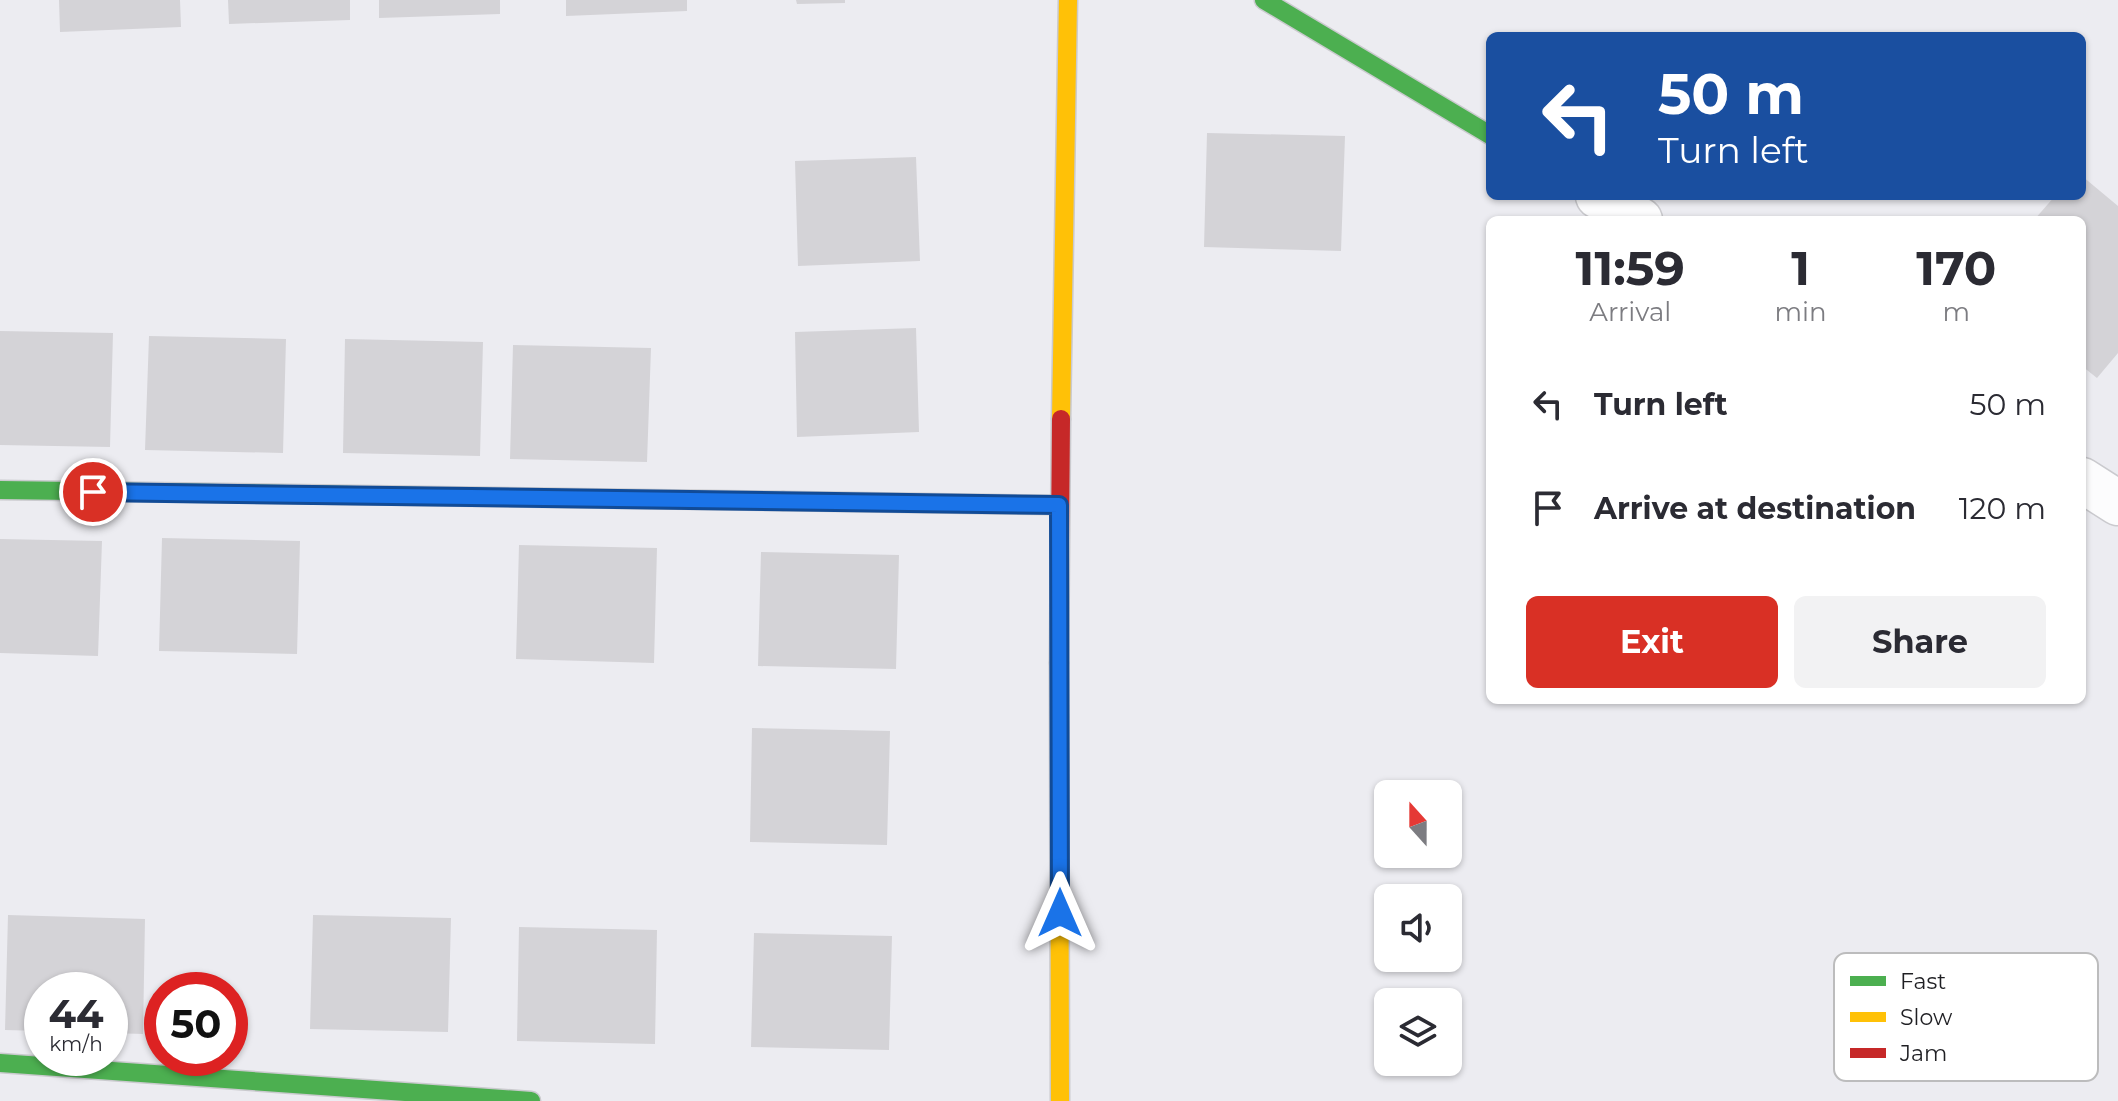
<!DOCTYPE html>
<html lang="en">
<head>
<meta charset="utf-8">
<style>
  body { margin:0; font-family:Montserrat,sans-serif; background:#f2f2f3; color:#2b2b33; height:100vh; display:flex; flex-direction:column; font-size:30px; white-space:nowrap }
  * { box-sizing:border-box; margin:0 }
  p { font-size:26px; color:#7c7c81 }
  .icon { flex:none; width:44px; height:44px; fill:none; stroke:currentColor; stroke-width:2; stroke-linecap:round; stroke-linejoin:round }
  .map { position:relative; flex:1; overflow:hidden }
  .details { position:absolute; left:1486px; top:216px; width:600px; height:488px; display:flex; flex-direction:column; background:#fff; border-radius:12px; box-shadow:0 2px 6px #0004 }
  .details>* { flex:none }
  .banner { position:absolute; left:1486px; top:32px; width:600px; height:168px; border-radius:12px; box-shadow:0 2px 6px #0004; background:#1a4fa0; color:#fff; overflow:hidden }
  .needle { width:52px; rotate:339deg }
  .buttons { position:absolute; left:1374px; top:780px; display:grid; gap:16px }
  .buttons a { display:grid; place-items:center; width:88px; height:88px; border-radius:12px; background:#fff; box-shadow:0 2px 6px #0004; font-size:40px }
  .speed { position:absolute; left:24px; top:972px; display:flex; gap:16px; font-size:40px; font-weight:700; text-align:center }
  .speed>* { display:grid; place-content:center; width:104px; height:104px; border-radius:50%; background:#fff; box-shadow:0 2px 6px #0004; line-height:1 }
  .speed small { font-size:20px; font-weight:400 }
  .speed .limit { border:12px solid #d22; background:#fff; color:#111 }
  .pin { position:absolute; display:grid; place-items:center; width:68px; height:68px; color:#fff; margin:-34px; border:4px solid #fff; border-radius:50%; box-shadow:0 2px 8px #0007 }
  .me { position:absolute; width:88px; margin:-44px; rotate:0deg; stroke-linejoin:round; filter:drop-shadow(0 0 6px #0008) }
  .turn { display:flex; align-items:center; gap:28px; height:168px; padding:0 40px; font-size:36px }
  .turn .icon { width:104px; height:104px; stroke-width:2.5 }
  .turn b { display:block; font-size:56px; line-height:68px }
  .eta { display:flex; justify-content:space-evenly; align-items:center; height:136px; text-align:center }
  .eta b { font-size:48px; font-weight:700; line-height:56px }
  .button { display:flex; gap:16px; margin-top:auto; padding:16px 40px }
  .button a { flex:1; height:92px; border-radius:12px; background:#d93025; color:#fff; font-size:32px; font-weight:700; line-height:92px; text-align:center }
  .button a+a { background:#f2f2f3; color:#2b2b33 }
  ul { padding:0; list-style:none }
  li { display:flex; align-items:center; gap:24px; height:104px; padding:0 40px }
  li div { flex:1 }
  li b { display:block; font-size:30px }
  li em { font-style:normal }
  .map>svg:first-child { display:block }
  .building { fill:#d4d3d7 }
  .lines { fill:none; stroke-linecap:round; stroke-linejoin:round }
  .street-casing { stroke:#cacace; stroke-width:47 }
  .fast-casing { stroke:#cacace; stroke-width:21 }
  .slow-casing { stroke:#cacace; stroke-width:21 }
  .jam-casing { stroke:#cacace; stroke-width:21 }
  .street { stroke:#fcfcfd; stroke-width:44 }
  .fast { stroke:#4caf50; stroke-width:18 }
  .slow { stroke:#ffc107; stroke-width:18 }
  .jam { stroke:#c62828; stroke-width:18 }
  .route-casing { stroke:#114b97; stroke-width:20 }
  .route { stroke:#1a73e8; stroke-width:14 }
  .key { fill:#fff; stroke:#bcbcbd; stroke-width:2 }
  .key-label { font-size:22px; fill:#1f1f23 }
</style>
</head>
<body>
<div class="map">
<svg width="2118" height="1101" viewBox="0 0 2118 1101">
  <rect width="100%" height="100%" fill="#ececf1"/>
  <path class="building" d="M59 0H180L181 27 60 32Z
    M228 0H350V20L229 24Z
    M379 0H500V14L379 18Z
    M566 0H687V11L566 16Z
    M796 0H845V3L797 4Z
    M1207 133 1345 136 1341 251 1204 247Z
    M916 157 920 261 798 266 795 161Z
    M2082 176 2118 206V353L2097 378 2082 366V220H2034L2055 196H2082Z
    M916 328 919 432 797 437 795 332Z
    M0 331 113 333 110 447 0 445Z
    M149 336 286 339 283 453 145 450Z
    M345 339 483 342 480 456 343 453Z
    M513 345 651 348 647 462 510 459Z
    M162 538 300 541 297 654 159 651Z
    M0 539 102 541 98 656 0 653Z
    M519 545 657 548 654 663 516 659Z
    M761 552 899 555 896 669 758 666Z
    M752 728 890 731 887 845 750 842Z
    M8 915 145 919 143 1034 110 1033V990H42V1031L5 1030Z
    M313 915 451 918 448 1032 310 1029Z
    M519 927 657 930 655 1044 517 1041Z
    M754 933 892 936 889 1050 751 1047Z"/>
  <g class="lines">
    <g class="street-casing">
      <path id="street" d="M1598 196 1640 220
        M2082 480 2118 503"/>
    </g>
    <g class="fast-casing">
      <path id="fast" d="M1264 0 1490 135
        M0 490 783 501
        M0 1063 531 1101"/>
    </g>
    <g class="slow-casing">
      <path id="slow" d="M1061 419 1068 0
        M783 501 1059 505
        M1059 663 1060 1101"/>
    </g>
    <g class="jam-casing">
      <path id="jam" d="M1059 663 1061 419"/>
    </g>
    <use href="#street" class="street"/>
    <use href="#fast" class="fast"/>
    <use href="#slow" class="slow"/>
    <use href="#jam" class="jam"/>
  </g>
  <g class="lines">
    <g class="route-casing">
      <path id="route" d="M93 492 1059 505 1060 913"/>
    </g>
    <use href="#route" class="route"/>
  </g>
  <rect x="1834" y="953" width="264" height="128" rx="12" class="key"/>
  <rect x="1850" y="976" width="36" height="10" fill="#4caf50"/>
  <rect x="1850" y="1012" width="36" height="10" fill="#ffc107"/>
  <rect x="1850" y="1048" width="36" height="10" fill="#c62828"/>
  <g class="key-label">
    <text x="1900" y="989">Fast</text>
    <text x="1900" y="1025">Slow</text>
    <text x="1900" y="1061">Jam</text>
  </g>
</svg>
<div class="buttons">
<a><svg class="needle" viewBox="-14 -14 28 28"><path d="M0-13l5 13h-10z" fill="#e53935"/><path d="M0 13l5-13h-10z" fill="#7c7c81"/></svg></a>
<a><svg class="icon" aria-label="sound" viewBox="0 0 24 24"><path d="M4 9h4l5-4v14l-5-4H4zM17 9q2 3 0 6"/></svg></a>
<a><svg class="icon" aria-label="layers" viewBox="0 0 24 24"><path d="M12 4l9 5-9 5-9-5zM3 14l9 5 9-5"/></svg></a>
</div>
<div class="speed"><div>44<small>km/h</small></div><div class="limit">50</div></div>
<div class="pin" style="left:93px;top:492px;background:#d93025"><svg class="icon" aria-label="arrive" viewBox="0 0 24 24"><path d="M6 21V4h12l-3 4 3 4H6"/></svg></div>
<svg class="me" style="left:1060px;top:913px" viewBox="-20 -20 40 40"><path d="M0-17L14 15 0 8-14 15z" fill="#1a73e8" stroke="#fff" stroke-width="4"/></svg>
<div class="banner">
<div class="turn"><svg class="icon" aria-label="left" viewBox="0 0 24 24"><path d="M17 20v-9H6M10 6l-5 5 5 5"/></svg><div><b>50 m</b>Turn left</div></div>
</div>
<section class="details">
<div class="eta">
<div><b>11:59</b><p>Arrival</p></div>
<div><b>1</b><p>min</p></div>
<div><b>170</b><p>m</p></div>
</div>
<ul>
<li><svg class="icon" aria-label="left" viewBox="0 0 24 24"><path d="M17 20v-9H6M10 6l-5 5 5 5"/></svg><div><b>Turn left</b></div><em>50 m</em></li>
<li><svg class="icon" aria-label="arrive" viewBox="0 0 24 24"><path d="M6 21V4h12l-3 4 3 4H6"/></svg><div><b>Arrive at destination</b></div><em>120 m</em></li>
</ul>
<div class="button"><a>Exit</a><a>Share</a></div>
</section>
</div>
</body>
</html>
